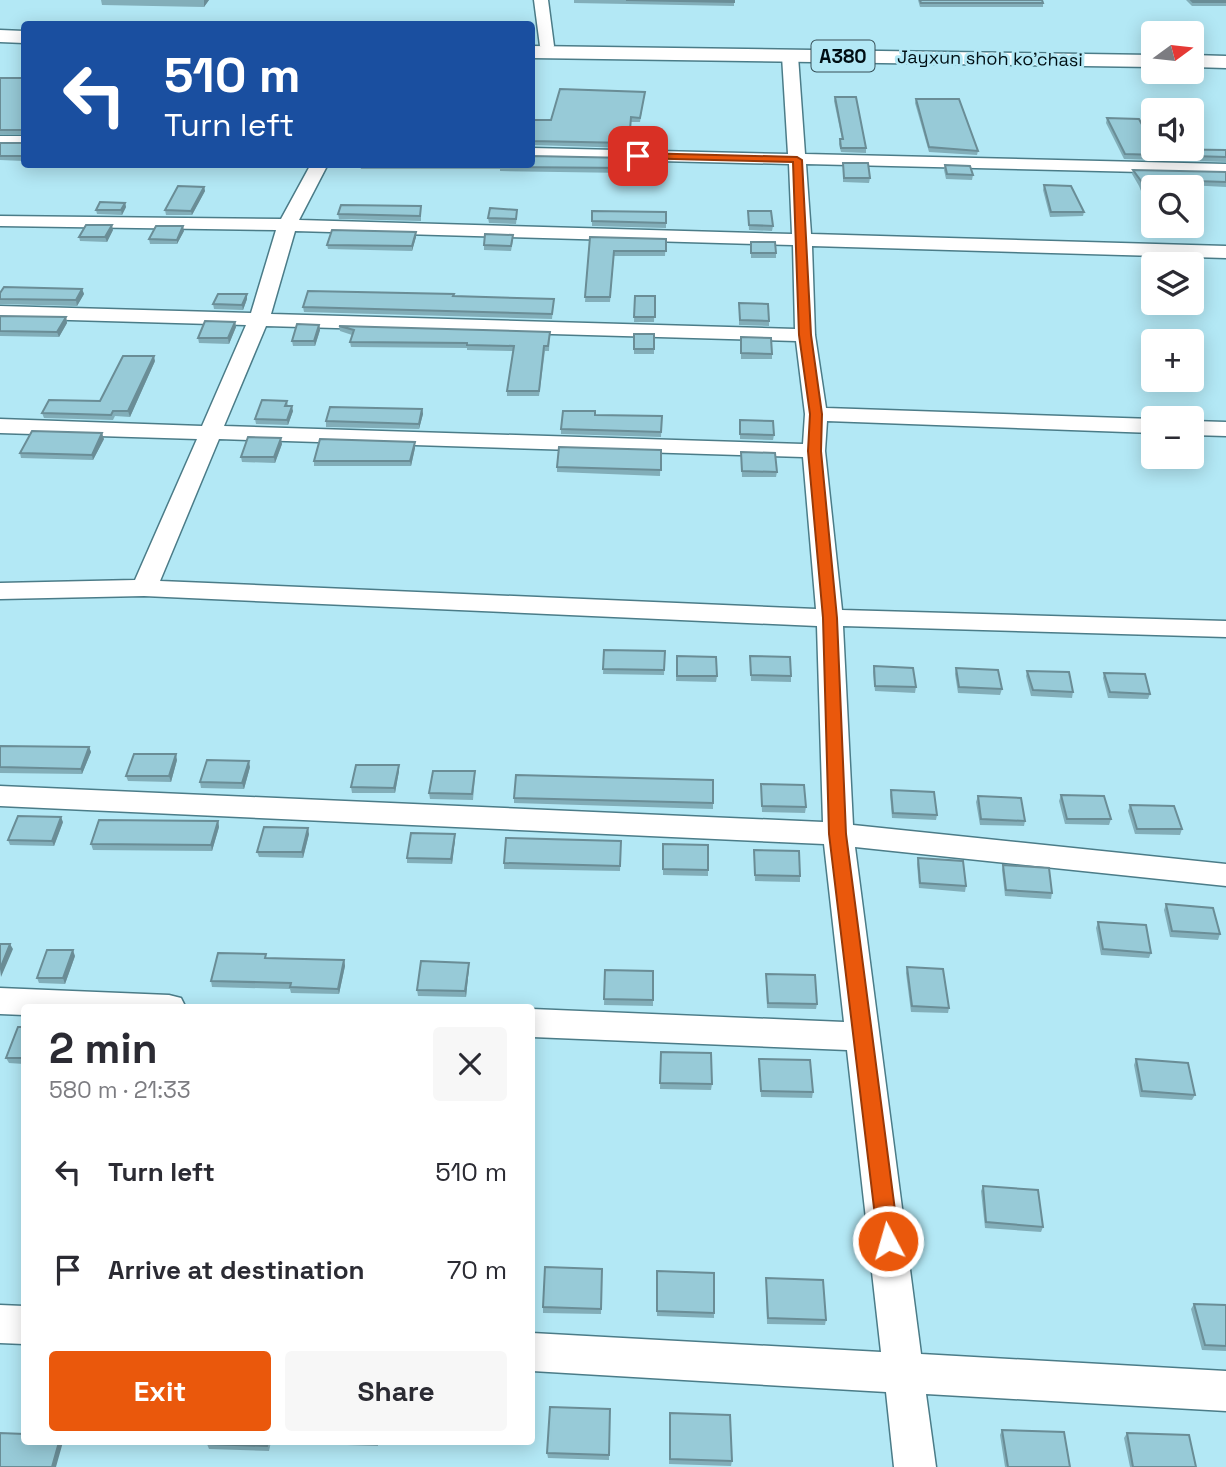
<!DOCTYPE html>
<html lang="en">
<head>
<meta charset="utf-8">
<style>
  body { margin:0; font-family:"Space Grotesk",sans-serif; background:#f7f7f7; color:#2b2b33; height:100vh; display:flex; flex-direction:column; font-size:26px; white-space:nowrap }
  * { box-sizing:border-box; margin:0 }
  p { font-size:23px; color:#7c7c81 }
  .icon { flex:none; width:38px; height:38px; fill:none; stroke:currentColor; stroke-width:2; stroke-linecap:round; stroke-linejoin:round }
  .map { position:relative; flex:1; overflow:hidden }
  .side { position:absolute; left:21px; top:1004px; width:514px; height:441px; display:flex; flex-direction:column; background:#fff; border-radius:7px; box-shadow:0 4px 18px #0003 }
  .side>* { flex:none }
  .hud { position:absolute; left:21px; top:21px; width:514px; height:147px; border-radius:7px; box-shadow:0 4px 18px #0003; background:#1a4fa0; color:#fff; overflow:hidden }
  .needle { width:46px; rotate:75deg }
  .fabs { position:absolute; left:1141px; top:21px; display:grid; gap:14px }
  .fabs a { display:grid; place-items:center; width:63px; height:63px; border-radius:7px; background:#fff; box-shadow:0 4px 18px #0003; font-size:35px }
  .pin { position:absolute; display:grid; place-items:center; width:60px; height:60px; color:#fff; margin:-30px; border-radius:14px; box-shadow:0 4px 10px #0006 }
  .me { position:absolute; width:77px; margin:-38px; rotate:354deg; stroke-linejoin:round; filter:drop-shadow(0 0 5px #0008) }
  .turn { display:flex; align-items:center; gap:24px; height:147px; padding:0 28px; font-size:32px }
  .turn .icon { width:91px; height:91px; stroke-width:2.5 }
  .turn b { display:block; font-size:49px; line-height:60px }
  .round { display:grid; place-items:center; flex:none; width:74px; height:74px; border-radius:7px; background:#f7f7f7 }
  .summary { display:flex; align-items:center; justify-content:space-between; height:119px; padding:0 28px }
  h1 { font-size:42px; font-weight:800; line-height:52px }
  .button { display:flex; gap:14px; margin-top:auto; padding:14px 28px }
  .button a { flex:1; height:80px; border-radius:7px; background:#ea580c; color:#fff; font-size:28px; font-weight:800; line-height:80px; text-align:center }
  .button a+a { background:#f7f7f7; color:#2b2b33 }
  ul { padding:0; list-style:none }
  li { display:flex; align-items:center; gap:21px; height:98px; padding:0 28px }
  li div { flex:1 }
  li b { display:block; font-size:26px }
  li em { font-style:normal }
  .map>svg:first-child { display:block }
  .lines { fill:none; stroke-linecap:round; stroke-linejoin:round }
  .street-casing { stroke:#4b7c88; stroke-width:3 }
  .highway-casing { stroke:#4b7c88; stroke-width:3 }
  .street { fill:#fff; fill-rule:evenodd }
  .highway { fill:#fff; fill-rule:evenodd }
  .wall { fill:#82aeb9 }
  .shaded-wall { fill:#6a8d96 }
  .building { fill:#97cad7; stroke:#6a8d96; stroke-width:2 }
  .route { fill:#ea580c; stroke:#983908; stroke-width:2 }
  .labels { text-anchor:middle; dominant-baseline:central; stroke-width:6; stroke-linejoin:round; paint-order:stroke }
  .far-street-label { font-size:18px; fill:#000e13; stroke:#b3e8f5 }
  .shield { fill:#b3e8f5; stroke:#364f57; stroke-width:2 }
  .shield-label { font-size:19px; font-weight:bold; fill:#000e13 }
</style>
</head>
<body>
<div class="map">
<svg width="1226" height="1467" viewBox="0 0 1226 1467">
  <rect width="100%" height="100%" fill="#b3e8f5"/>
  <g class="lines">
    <g class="street-casing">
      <path id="street" d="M534 0H548L554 46 552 49 547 50 540 46Z
        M790 51 798 56 805 154 1226 164V174L806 164 811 234 1226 246V258L812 246 815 335 826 408 1153 419V433L827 421 825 451 842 610 1226 621V637L843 626 853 825 1226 864V886L855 847 921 1354 1226 1371V1411L926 1394 936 1467H894L886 1392 532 1371V1333L881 1352 847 1050 532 1037V1009L844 1022 824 844 0 806V786L823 822 817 626 144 596 0 599V583L135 580 197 439 0 433V419L202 426 246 325 0 318V306L251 313 276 230 0 226V216L281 219 311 164H328L299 220 792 234 789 164 532 158V148L788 154 782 56ZM295 231 793 245 795 329 271 314ZM266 326 796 341 805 414 803 444 224 426ZM219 439 803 457 816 609 160 581Z
        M0 136H24V146H0Z
        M1192 421 1226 422V436L1192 435Z
        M0 988 169 995 181 998 186 1008H24V1015L0 1014Z
        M0 1305 24 1306V1344L0 1343Z"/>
    </g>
    <g class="highway-casing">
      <path id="highway" d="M0 30 24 31V43L0 42Z
        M532 46 1153 55V67L532 58Z
        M1192 55 1226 56V68L1192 67Z"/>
    </g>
    <use href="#street" class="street"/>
    <use href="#highway" class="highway"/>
  </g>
  <path class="wall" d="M101 0H209L204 7 102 5Z
    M574 0H734V6L574 3Z
    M918 0H1042L1043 3V7H920Z
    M1186 0H1226V6H1192Z
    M0 78H24V134H0Z
    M645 92 640 122H631L629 148 532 145V120H551Z
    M835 97 866 148V153L841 152 839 144 840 139H842L834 101Z
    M916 99 978 151 977 155 929 152 915 103Z
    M1107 118 1153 149 1226 150V162L1124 159 1106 123Z
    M0 143H24V161L0 160Z
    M629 158 628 173 500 171V169H361L360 165Z
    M843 163 870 178 869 183 843 182Z
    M945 165 973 175 972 180 946 179 944 170Z
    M1133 170 1226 172V187L1168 184 1153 187V221L1139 186 1132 174Z
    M1044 185 1084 212 1083 216 1050 217 1043 190Z
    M204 187 205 191 192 215H166L165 210Z
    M125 203 126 207 122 215 97 214 96 210Z
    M421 206V221L339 219 338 214Z
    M592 211 666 212V228L592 226Z
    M748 211 773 226 772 231 749 230Z
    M517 215 516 224 489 223 488 218Z
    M1155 226H1186L1189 233 1187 238 1159 237Z
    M113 230 107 242 80 241 79 237Z
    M184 231 177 244H150L149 239Z
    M416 232V237L412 251 328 249 327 245Z
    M590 237 666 239 665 256H614L610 302H585Z
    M513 240 511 251 484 250V245Z
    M751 242 776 253V258H751Z
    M82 289 84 294 77 306 0 304V293Z
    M454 296 554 299 552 319 304 312 303 307Z
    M635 296H655L654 322H634Z
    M247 299 243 310 214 309 213 304Z
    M739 303 769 321V326L739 325Z
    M0 316 66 317 67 323 59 337 0 336Z
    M235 322 236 327 229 344 199 343 198 338Z
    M319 325 320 330 315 346H293L292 341Z
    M339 326 550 332 549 351H545L539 396H507V391L513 351 467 350V348L351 347 350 342 352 335 340 331Z
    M634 334H654V354H634Z
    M741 337 772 354V359H741Z
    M155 361 130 417 115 416 113 420 44 418 42 413 100 401Z
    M287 401 288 406 293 411 288 425 256 424 255 419Z
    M422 409 423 414 419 429 326 427V421Z
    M595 415 662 416 661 437 561 434V429Z
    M740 420 774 435 773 440 740 439Z
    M104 439 93 460 21 458 20 453Z
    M415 442V448L411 466H314V461Z
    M282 444 275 463 242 462 241 457Z
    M661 450 660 476 557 472V467Z
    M741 452 777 472 776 477H742Z
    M604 650 665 651 664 675 603 674Z
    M677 656 717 676 716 682 676 681Z
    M750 656 791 676V682L751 681Z
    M874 666 916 687 915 693 875 691 873 672Z
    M956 668 1002 689 1000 695 958 693 955 674Z
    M1027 671 1073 692 1072 698 1031 696 1026 676Z
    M1104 673 1150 694 1148 699 1108 698 1103 678Z
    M0 746 89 747 91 752 82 774 0 773Z
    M177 760 171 782 128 781 126 776Z
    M250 767 244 789 201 788 200 782Z
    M399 771 395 793H352L351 787Z
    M475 771V777L473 800 430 799 429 793Z
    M761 784 806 807 805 813 762 812Z
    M891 790 937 815 936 820 892 818 890 795Z
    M1061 795 1111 819 1109 825 1065 824 1059 801Z
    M978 796 1025 821 1024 826 980 825 976 802Z
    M514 798 713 803V809L514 803Z
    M1130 805 1182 829 1180 835 1135 834 1128 811Z
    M218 821 219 827 212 851 93 850 91 844Z
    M63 822 54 846 10 845 8 840Z
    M309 834 303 858 259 857 257 852Z
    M455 834V840L452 864 407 863V858Z
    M621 841 620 871 504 869V863Z
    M663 844 708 870V876L663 875Z
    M754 850 800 876V882L755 881Z
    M918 858 966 886 965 892 919 888 917 864Z
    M1003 865 1052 893 1051 899 1005 896 1002 870Z
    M1166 904 1220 934 1218 940 1170 937 1164 910Z
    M1098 922 1151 953 1149 958 1101 955 1096 928Z
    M75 956 65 984 39 983 37 978Z
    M267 958 344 960 345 966 339 994 291 993 290 989 212 987 211 981Z
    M469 963V968L466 997 418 996 417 990Z
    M907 967 949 1008 948 1013 911 1012 906 973Z
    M605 970 653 971V1006L604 1005Z
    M766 974 817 1004 816 1009 767 1008Z
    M24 1027V1064L9 1063 6 1058Z
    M661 1052 712 1084 711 1090 660 1089Z
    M759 1059 813 1092 812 1098 761 1097Z
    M1136 1059 1195 1095 1192 1100 1140 1097 1134 1065Z
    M983 1186 1043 1227 1041 1232 985 1228 981 1191Z
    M602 1269 601 1314 543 1313V1307Z
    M657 1271 714 1313V1318L657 1316Z
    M766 1278 826 1320 825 1325 767 1324Z
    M1194 1304 1226 1305V1351L1202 1350 1191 1309Z
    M610 1409 609 1460 548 1458 547 1453Z
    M670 1413 732 1461 731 1466 669 1464Z
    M1002 1430 1070 1467H1005L1000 1435Z
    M1127 1433 1196 1467H1130L1124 1438Z
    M271 1442 269 1451 209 1449 207 1444Z
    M316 1442H378V1446L316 1444Z"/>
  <path class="shaded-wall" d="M204 0H209L204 7Z
    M204 187 205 191 192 215 191 211Z
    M125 203 126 207 122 215 121 210Z
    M112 225 113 230 107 242 105 237Z
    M183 226 184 231 177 244V240Z
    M416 232V237L412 251V246Z
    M82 289 84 294 77 306 76 300Z
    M247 294V299L243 310 242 305Z
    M66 317 67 323 59 337 57 332Z
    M235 322 236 327 229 344 228 338Z
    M319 325 320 330 315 346 314 341Z
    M154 356 155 361 130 417 128 411Z
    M292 406 293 411 288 425 287 420Z
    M422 409 423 414 419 429V424Z
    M102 433 104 439 93 460 92 455Z
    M281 438 282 444 275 463 274 457Z
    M415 442V448L411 466 410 461Z
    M89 747 91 752 82 774 81 769Z
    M176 754 177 760 171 782 169 776Z
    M249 761 250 767 244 789 242 783Z
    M399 765V771L395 793 394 788Z
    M61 817 63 822 54 846 52 841Z
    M218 821 219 827 212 851 211 845Z
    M308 828 309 834 303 858 302 852Z
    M455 834V840L452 864 451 859Z
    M10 944 13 949 1 977 0 969Z
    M73 950 75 956 65 984 63 978Z
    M344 960 345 966 339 994 338 989Z
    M469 963V968L466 997 465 991Z
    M59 1442H63L56 1467H52Z"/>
  <path class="building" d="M626 0H734V2Z
    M920 0H1042L1043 3H921Z
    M1191 0H1226V2H1193Z
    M0 78H24V130H0Z
    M560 89 645 92 640 118 631 117 629 143 532 141V120H551Z
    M835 97H856L866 148H841L840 139H843Z
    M916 99H959L978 151 929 147Z
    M1107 118 1139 119 1153 145V149L1226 150V157L1125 154Z
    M0 143H24V156H0Z
    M532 156 629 158 628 168 500 167V164H532Z
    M843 163H868L870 178H844Z
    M945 165 970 166 973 175 947 174Z
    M1133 170 1226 172V182L1166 180 1169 187H1153V213L1141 181Z
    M1044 185 1071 186 1084 212H1051Z
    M178 186 204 187 191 211 165 210Z
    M100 202 125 203 121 210H96Z
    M341 205 421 206 420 216 338 214Z
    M490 208 517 210 516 219 488 218Z
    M592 211 666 212V223L592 221Z
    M748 211H771L773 226 749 225Z
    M86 225H112L105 237H79Z
    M156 226H183L177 240 149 239Z
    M1158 226H1186L1189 233 1161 232Z
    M332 230 416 232 412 246 327 245Z
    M485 234 513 235 511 246 484 245Z
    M590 237 666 239V251H614L610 297H585Z
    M751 242H775L776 253H751Z
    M4 287 82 289 76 300 0 299V293Z
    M308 291 454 294 453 296 554 299 552 314 303 307Z
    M218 294H247L242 305 213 304Z
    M635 296H655V317H634Z
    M739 303 768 304 769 321 740 320Z
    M0 316 66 317 57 332 0 331Z
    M205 321 235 322 228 338H198Z
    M297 324 319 325 314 341H292Z
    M339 326 550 332 548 346H544L539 391H507L514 346 467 345V343L350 342 354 330Z
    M634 334H654V349H634Z
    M741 337 771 338 772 354 741 353Z
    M123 356H154L128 411H113L111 415 42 413 49 400 100 401Z
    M262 400 287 401 285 406H292L287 420 255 419Z
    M330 407 422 409 419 424 326 421Z
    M563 411H595V415L662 416 661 432 561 429Z
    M740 420 773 421 774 435 740 434Z
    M32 431 102 433 92 455 20 453Z
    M248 437 281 438 274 457H241Z
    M320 439 415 442 410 461H314Z
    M559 447 661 450V470L557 467Z
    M741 452 775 453 777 472 742 471Z
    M604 650 665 651 664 670 603 669Z
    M677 656 716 657 717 676H677Z
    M750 656 790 657 791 676 751 675Z
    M874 666 913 668 916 687 875 686Z
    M956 668 998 670 1002 689 959 687Z
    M1027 671 1069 672 1073 692 1033 690Z
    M1104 673 1145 674 1150 694 1110 692Z
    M0 746 89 747 81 769 0 767Z
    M134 754H176L169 776H126Z
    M207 760 249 761 242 783 200 782Z
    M356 765H399L394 788 351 787Z
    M433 771H475L472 794 429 793Z
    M516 775 713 780V803L514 798Z
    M761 784 804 785 806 807 762 806Z
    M891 790 934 792 937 815 893 813Z
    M1061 795 1104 796 1111 819H1067Z
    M978 796 1021 798 1025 821 981 819Z
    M1130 805 1174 806 1182 829H1137Z
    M18 816 61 817 52 841 8 840Z
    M99 820 218 821 211 845 91 844Z
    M264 827 308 828 302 852H257Z
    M411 833 455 834 451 859 407 858Z
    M506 838 621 841 620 866 504 863Z
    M663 844 708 845V870L663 869Z
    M754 850 799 851 800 876 755 875Z
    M918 858 963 861 966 886 920 883Z
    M1003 865 1049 868 1052 893 1006 890Z
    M1166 904 1213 908 1220 934 1172 931Z
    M1098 922 1146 925 1151 953 1103 949Z
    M0 944H10L0 969Z
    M47 950H73L63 978H37Z
    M218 953 266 954 265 958 344 960 338 989 290 987 291 983 211 981Z
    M421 961 469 963 465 991 417 990Z
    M907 967 943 969 949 1008 912 1006Z
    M605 970 653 971V1000L604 999Z
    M766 974 815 975 817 1004 768 1003Z
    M18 1027H24V1058H6Z
    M661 1052 711 1053 712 1084 660 1083Z
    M759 1059 810 1060 813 1092 761 1091Z
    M1136 1059 1188 1063 1195 1095 1142 1091Z
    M983 1186 1038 1190 1043 1227 986 1222Z
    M545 1267 602 1269 601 1309 543 1307Z
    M657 1271 714 1273V1313L657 1311Z
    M766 1278 823 1280 826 1320 768 1318Z
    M1194 1304 1226 1305V1346L1205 1345Z
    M550 1407 610 1409 609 1455 547 1453Z
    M670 1413 730 1415 732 1461 670 1459Z
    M1002 1430 1064 1432 1070 1467H1008Z
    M0 1433 24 1434V1442H59L52 1467H0Z
    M1127 1433 1189 1435 1196 1467H1133Z
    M207 1442H268L267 1446 207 1444Z"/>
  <path class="route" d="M638 153 797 157 802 160 811 335 822 414 821 451 837 618 846 834 899 1241 896 1248 888 1250 881 1248 878 1241 829 834 823 618 808 451 810 414 799 335 793 162 635 158V154Z"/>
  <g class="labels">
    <g class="far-street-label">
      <text transform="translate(990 58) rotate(1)">Jayxun shoh ko'chasi</text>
    </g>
    <rect class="shield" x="811.5" y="40.5" width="63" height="31" rx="5"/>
    <g class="shield-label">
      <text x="843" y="56">A380</text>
    </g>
  </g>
</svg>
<div class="fabs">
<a><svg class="needle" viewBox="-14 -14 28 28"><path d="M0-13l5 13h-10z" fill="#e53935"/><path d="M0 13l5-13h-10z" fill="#7c7c81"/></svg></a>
<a><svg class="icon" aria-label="sound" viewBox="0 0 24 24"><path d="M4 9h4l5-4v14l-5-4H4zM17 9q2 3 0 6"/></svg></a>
<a><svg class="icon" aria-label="search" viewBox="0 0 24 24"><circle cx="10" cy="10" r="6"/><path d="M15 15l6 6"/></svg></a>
<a><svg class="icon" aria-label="layers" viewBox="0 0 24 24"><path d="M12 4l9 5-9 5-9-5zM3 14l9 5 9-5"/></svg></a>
<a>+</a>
<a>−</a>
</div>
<div class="pin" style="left:638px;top:156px;background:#d93025"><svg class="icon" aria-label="arrive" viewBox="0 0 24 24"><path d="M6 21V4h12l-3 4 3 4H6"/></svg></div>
<svg class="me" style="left:888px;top:1241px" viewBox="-20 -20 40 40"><circle r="17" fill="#ea580c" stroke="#fff" stroke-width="3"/><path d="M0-11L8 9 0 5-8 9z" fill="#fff"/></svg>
<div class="hud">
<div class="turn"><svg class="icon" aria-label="left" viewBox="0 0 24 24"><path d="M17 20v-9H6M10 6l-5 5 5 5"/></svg><div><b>510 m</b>Turn left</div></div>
</div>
<section class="side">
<div class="summary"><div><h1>2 min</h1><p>580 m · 21:33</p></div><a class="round"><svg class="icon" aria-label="close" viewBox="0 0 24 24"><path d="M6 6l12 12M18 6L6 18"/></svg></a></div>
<ul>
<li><svg class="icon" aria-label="left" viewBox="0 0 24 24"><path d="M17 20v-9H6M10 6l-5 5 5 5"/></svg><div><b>Turn left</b></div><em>510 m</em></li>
<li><svg class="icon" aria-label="arrive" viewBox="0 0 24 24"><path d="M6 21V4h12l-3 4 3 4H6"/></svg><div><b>Arrive at destination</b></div><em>70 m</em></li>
</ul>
<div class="button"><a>Exit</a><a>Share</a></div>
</section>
</div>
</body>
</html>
